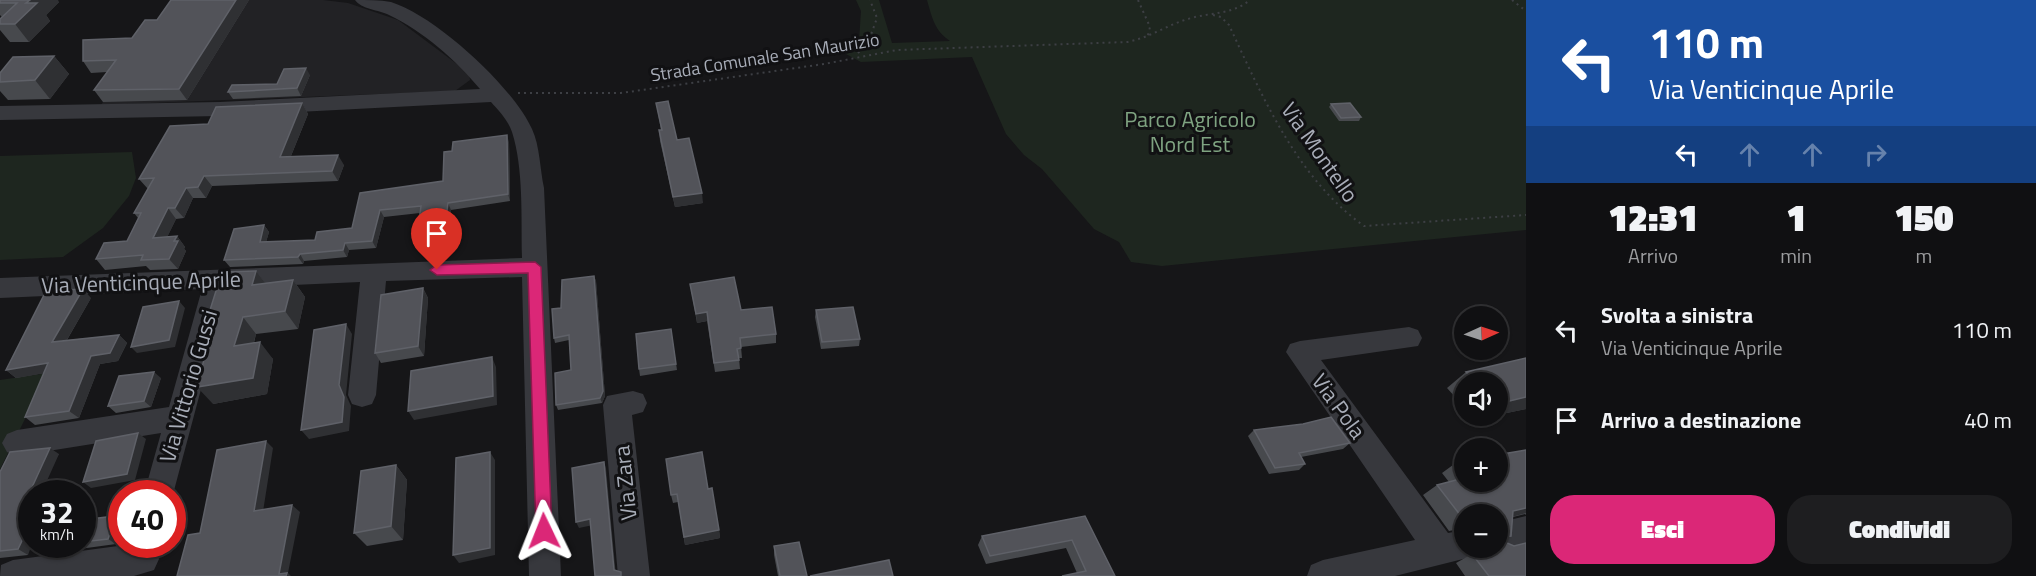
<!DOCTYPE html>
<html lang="it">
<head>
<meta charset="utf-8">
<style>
  body { margin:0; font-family:"Titillium Web",sans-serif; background:#1e1e20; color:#f1f3f6; height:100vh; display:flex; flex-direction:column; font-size:22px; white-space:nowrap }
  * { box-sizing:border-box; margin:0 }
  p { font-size:20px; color:#9c9d9f }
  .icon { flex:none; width:33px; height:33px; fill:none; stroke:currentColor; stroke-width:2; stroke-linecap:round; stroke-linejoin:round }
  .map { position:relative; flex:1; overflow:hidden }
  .side { display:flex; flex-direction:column; background:#101012; width:510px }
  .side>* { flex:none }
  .banner { background:#1a4fa0; color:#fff; overflow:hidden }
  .needle { width:39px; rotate:87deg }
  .tools { position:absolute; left:1454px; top:306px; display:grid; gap:12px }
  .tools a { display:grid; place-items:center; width:54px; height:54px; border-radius:50%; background:#101012; box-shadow:0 2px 4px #0004,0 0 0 2px #303032; font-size:30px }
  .speed { position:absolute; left:18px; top:480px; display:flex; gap:12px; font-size:30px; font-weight:700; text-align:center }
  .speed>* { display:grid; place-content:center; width:78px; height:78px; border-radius:50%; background:#101012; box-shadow:0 2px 4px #0004,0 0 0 2px #303032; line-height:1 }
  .speed small { font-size:15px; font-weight:400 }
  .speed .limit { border:9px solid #d22; background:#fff; color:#111 }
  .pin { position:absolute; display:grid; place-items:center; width:51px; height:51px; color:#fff; margin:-62px -26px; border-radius:50% 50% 50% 0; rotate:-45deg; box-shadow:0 0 6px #0007 }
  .pin .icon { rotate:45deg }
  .me { position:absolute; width:66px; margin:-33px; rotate:358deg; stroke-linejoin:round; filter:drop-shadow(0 0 4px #0008) }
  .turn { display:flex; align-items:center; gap:21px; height:126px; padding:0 24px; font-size:27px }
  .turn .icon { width:78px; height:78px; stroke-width:2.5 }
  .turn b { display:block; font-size:42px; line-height:51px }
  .lanes { display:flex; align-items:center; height:57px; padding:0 24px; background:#0003; justify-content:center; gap:30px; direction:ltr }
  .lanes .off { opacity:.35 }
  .eta { display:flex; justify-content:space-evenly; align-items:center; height:102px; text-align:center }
  .eta b { font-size:36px; font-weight:800; line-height:42px }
  .cta { display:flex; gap:12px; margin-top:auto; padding:12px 24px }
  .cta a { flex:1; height:69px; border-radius:24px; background:#db2777; color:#fff; font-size:24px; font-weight:800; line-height:69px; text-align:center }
  .cta a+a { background:#1e1e20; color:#f1f3f6 }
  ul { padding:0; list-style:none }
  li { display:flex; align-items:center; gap:18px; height:90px; padding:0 24px }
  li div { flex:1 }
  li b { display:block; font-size:22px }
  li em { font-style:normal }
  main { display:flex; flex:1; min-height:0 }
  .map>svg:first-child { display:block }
  .built { fill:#222225 }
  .green { fill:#1e261f }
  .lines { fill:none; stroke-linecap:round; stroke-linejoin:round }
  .path { stroke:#3d3f44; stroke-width:2; stroke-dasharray:2 4; stroke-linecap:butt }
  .minor { fill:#37383d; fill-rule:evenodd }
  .wall { fill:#47494d }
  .shaded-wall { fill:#2f3033 }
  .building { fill:#525359; stroke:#5f6168; stroke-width:1.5 }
  .route { fill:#db2777; stroke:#8e194d; stroke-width:1.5 }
  .labels { text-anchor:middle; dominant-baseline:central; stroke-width:6; stroke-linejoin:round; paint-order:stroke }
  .far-street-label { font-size:18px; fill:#a8adb8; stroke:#111113 }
  .park-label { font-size:22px; fill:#7fa381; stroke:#111113 }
  .street-label { font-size:22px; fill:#a8adb8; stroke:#111113 }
</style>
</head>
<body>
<main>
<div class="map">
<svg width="1526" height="576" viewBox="0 0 1526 576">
  <rect width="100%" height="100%" fill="#161618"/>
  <path class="built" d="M213 0H323L348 3 398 20 469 73 470 80 455 91 101 105 152 32Z"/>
  <path class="green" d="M856 0H879L892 43 950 41C935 31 932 18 927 0H1526V230L1162 266 1131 262 1119 242 1094 229 1042 169 1024 155 1006 134 972 57 861 62 844 53 859 41 861 11Z
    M132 152 136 178 129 196 103 228 63 257 0 260V156Z
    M48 373 0 469V380Z"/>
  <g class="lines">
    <path class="path" d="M1138 0 1150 27 1147 39
      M1512 0 1526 11
      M1213 15 1221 17 1229 25C1263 98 1297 178 1364 226L1526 215
      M858 53 868 43 877 18 870 0
      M518 93H621L824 64 897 50 1127 42C1149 38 1167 25 1188 19 1210 12 1232 15 1250 0"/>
    <path class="minor" d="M355 0C367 0 380 0 391 2 436 16 513 87 532 129 540 146 540 170 544 188L561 576H529L522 277 386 281 376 395 372 404 362 407 352 404 348 395 360 282 228 288 172 498V494H144L161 433 17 456 7 452 2 443 7 434 17 430 169 407 202 289 0 298V278L522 258C521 220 524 169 512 132 508 120 499 111 491 102L220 116 0 120V106L220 102 480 89C455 59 424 32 389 15 379 10 361 9 355 0Z
      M1409 327 1418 330 1422 338 1418 346 1321 360 1448 533 1464 530V548H1479L1475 556 1395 576H1307L1311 565 1323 560 1415 540 1286 352 1290 344 1300 341Z
      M633 391 643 394 647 403 643 412 632 415 650 576H618L603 405 607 396Z
      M1526 516V546L1497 553 1486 549 1497 548V523Z
      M133 544H146L154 548 159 559 154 570 134 576H0L1 565 13 560Z"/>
  </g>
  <path class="wall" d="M0 0 59 2 46 15 50 21 29 42H10L0 30V19L2 17 0 15Z
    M249 0 187 100 103 102 94 90 107 72 91 73 83 61 132 38 157 20Z
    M54 56 69 74 50 99 8 100 0 91V73Z
    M310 75 301 96 233 99 228 92 277 84Z
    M302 103 308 114 291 156 344 165 338 181 212 186 206 198H193L184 218 176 219 167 237 177 236 185 247 184 249 186 251 178 269 150 270 146 266 105 270 96 259 127 241 138 218 134 213 148 189 139 179Z
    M656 103 677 140 703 203 675 207 660 141 659 130H661Z
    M1331 104 1361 117 1359 121H1339L1329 107Z
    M509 142 510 201 451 210 448 232 421 235 418 228 420 213 384 217 376 248 349 250 347 257 304 261 303 264 230 267 224 260 264 225 269 232 266 242 315 240 352 228 360 193 443 181 452 151Z
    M256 271 265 283 293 280 305 297 298 329 256 334 254 343 273 359 267 394 213 404 210 336 204 329Z
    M594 276 596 281 605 396 602 403 558 410 556 405 571 370 569 340 555 343 554 338 561 308Z
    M690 284 741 310 776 334V343L741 347 742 358H739L740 369 715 372 707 321 697 323Z
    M423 288 428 298 424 356 381 363 375 353Z
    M91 298 67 340 119 335 127 343 118 361 100 364 79 418 35 425 25 417 44 373 16 378 6 370Z
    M816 310 860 339 859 346 821 349 815 317Z
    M671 329 677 370 640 376 639 369Z
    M1526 358V409L1497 415V382H1464V407L1447 388 1466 372Z
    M161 378 151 407 116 413 108 406Z
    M1471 416H1495L1475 420Z
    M1254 430 1350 443 1343 449 1301 457 1305 464 1299 470 1269 474 1248 436Z
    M1526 450V515L1525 514 1513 517 1511 536 1503 541 1526 576H1465L1456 563 1472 554 1479 552 1481 548H1497V514H1464V528L1449 531 1423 495 1437 485 1449 482 1442 473 1457 462 1464 461V482Z
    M59 454 32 494 28 555 0 558V472Z
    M396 465 407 480 403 540 367 546 354 533Z
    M708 489 719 530 720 538 685 545 678 502 673 503 671 495Z
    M116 516 122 520V529L116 544 72 550 63 545 82 544V520Z
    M1085 516 1115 576 1077 573 1066 548 986 564 978 545 982 536Z
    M774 546 807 576H778L774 555Z"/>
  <path class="shaded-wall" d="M30 0H58L59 2 46 15 50 21 29 42 15 24 26 3Z
    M236 0H249L187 100 179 89Z
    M54 56 69 74 50 99 35 80Z
    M306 68 310 75 301 96 297 88Z
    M302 103 308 114 286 168 280 157Z
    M507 135 509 142 510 201 508 194Z
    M338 155 344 165 338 181 332 171Z
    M204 176 212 186 206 198 198 187Z
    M186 188 193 198 184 218 175 208Z
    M702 193 703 203 675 207 673 197Z
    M448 203 451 210 448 232 445 226Z
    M168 208 176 219 162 248 153 238Z
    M380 210 384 217 376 248 372 241Z
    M264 225 269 232 264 249 260 242Z
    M177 236 185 247 184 249 186 251 178 269 169 259 174 241Z
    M345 243 349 250 347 257 343 250Z
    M300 254 304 261 303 264 298 257Z
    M256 271 269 288 252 285Z
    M594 276 596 281 605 396 602 403 600 398Z
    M293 280 305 297 298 329 285 311Z
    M423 288 428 298 424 356 418 346Z
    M83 289 91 298 61 350 52 342Z
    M179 301 185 308 175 347 137 353 131 347Z
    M707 312V321L697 323 696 314Z
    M243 317 256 334 248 363 234 346Z
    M346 324 352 334 346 395 351 406 349 431 309 439 301 430 339 385Z
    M119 335 127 343 118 361 100 364 79 418 69 411 91 356Z
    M260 342 273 359 267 394 213 404 197 387Z
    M492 357 496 367 497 405 414 420 408 411Z
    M48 363 58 371 16 378 6 370Z
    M154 372 161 378 151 407 144 401Z
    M1526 397V409L1497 415V404Z
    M1481 416H1495L1475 420Z
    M138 433 146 439 135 480 91 488 83 482Z
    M266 441 273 448 262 518 254 511Z
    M50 448 59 454 41 494H32V513L22 509Z
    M490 452 495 460V555L459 563 453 555Z
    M604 462 606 468 616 576 614 570Z
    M396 465 407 480 403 540 391 526Z
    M292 505 300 512 288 573 291 576H282L279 574Z
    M1526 508V513L1497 521 1513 511Z
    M116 516 122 520V529L116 544 108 539Z
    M590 519 593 525 579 528 576 522Z
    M32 520V544L28 555 18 549Z
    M719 530 720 538 685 545 684 537Z"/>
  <path class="building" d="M0 0H30L26 3H37L15 24H0V19L17 3H0Z
    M171 0H236L179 89 94 90 116 60 83 61V40L132 38 145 20H157Z
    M54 56 35 80 0 82V73L13 57Z
    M306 68 297 88 228 92 232 85 277 84 284 69Z
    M668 101 677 140 689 138 702 193 673 197 659 130H662L656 103Z
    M302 103 280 157 338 155 332 171 204 176 198 187 186 188 175 208H168L153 238 177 236 174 241H178L169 259 141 260 143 255 96 259 104 243 127 241 141 213H134L154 178 139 179 170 126 208 124 216 107Z
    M1350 103 1361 117 1341 118 1331 104Z
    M507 135 508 194 448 203 445 226 418 228 421 206 380 210 372 241 345 243 343 250 300 254 298 257 224 260 234 229 264 225 260 242 315 240 317 232 352 228 360 193 443 181 444 152 452 151 453 142Z
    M256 271 252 285 293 280 285 311 243 317 234 346 260 342 253 378 197 387 212 328 204 329 222 272Z
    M594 276 603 391 600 398 556 405 555 373 571 370 569 335 554 338 552 309 561 308 562 280Z
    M734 277 741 310 772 307 776 334 740 338 741 348 737 349 739 360 714 363 707 312 696 314 690 284Z
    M423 288 418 346 375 353 381 295Z
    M83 289 52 342 119 335 110 353 91 356 69 411 25 417 48 363 6 370 46 291Z
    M179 301 169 340 131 347 143 307Z
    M853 307 860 339 822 342 816 310Z
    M346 324 339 385 344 397 342 422 301 430 314 330Z
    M671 329 676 364 639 369 636 334Z
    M492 357 493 396 408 411 411 371Z
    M1526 358V397L1497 404V382H1476L1466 372Z
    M154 372 144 401 108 406 119 376Z
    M1331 417 1350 443 1299 453 1305 464 1275 468 1254 430 1303 424Z
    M138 433 127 474 83 482 96 441Z
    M266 441 254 511 292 505 279 574 287 573 286 576H177L188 535 200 533 217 450Z
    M50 448 22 509 32 508V520L18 549 0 551V472L10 452Z
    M1526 450V508L1513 511 1511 536 1502 537 1500 540 1514 546 1526 543V576H1489L1472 554 1492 549 1493 548H1497V514H1464V520L1437 485 1464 478V482H1497V455Z
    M490 452V548L453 555 456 458Z
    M702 452 708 489 712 488 719 530 684 537 677 494 671 495 666 459Z
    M1464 461V472L1457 462Z
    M604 462 614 570 621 572V576H595L590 519 576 522 572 468Z
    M396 465 391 526 354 533 361 471Z
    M116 516 108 539 82 542V520Z
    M1085 516 1115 576H1062L1086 571 1072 540 990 556 982 536Z
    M799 542 807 576H780L774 546Z
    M889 560 893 576H810Z"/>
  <path class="route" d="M535 262 541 267 552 531 550 536 544 539 538 536 536 531 528 273 437 275 430 270 437 265Z"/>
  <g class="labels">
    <g class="far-street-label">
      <text transform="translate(765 57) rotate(-9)">Strada Comunale San Maurizio</text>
    </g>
    <g class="park-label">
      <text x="1190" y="119">Parco Agricolo<tspan x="1190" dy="25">Nord Est</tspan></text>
    </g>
    <g class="street-label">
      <text transform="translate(1320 152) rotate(55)">Via Montello</text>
      <text transform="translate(141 282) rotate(-2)">Via Venticinque Aprile</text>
      <text transform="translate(188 386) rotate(-74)">Via Vittorio Gussi</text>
      <text transform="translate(1339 406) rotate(54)">Via Pola</text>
      <text transform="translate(625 483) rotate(-96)">Via Zara</text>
    </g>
  </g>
</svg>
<div class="tools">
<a><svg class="needle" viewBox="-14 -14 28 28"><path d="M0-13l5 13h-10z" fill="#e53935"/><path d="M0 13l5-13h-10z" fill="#9c9d9f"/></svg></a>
<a><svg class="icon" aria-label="sound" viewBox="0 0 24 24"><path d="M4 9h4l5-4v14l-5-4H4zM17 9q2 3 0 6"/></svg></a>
<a>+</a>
<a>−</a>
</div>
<div class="speed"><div>32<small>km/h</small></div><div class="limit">40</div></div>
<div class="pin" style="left:437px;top:270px;background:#d93025"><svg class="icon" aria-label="arrive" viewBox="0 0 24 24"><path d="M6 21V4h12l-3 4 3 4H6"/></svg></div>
<svg class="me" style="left:544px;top:531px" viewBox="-20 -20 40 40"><path d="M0-17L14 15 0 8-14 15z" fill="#db2777" stroke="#fff" stroke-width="4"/></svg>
</div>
<section class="side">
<div class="banner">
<div class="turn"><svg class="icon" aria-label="left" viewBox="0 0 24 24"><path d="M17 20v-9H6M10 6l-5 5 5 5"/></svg><div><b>110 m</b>Via Venticinque Aprile</div></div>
<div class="lanes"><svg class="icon" aria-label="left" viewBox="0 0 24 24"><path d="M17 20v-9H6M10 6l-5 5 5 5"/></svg><svg class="icon off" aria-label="ahead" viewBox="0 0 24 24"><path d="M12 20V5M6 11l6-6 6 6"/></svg><svg class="icon off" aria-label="ahead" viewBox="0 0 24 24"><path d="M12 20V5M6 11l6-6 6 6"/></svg><svg class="icon off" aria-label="right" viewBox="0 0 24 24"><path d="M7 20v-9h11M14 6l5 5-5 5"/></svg></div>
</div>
<div class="eta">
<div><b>12:31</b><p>Arrivo</p></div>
<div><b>1</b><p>min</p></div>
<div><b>150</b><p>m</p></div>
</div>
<ul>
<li><svg class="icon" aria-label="left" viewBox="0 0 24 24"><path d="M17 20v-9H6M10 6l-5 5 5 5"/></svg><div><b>Svolta a sinistra</b><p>Via Venticinque Aprile</p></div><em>110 m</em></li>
<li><svg class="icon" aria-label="arrive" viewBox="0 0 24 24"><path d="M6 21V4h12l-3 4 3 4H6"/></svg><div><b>Arrivo a destinazione</b></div><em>40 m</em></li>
</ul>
<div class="cta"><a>Esci</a><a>Condividi</a></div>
</section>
</main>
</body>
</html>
